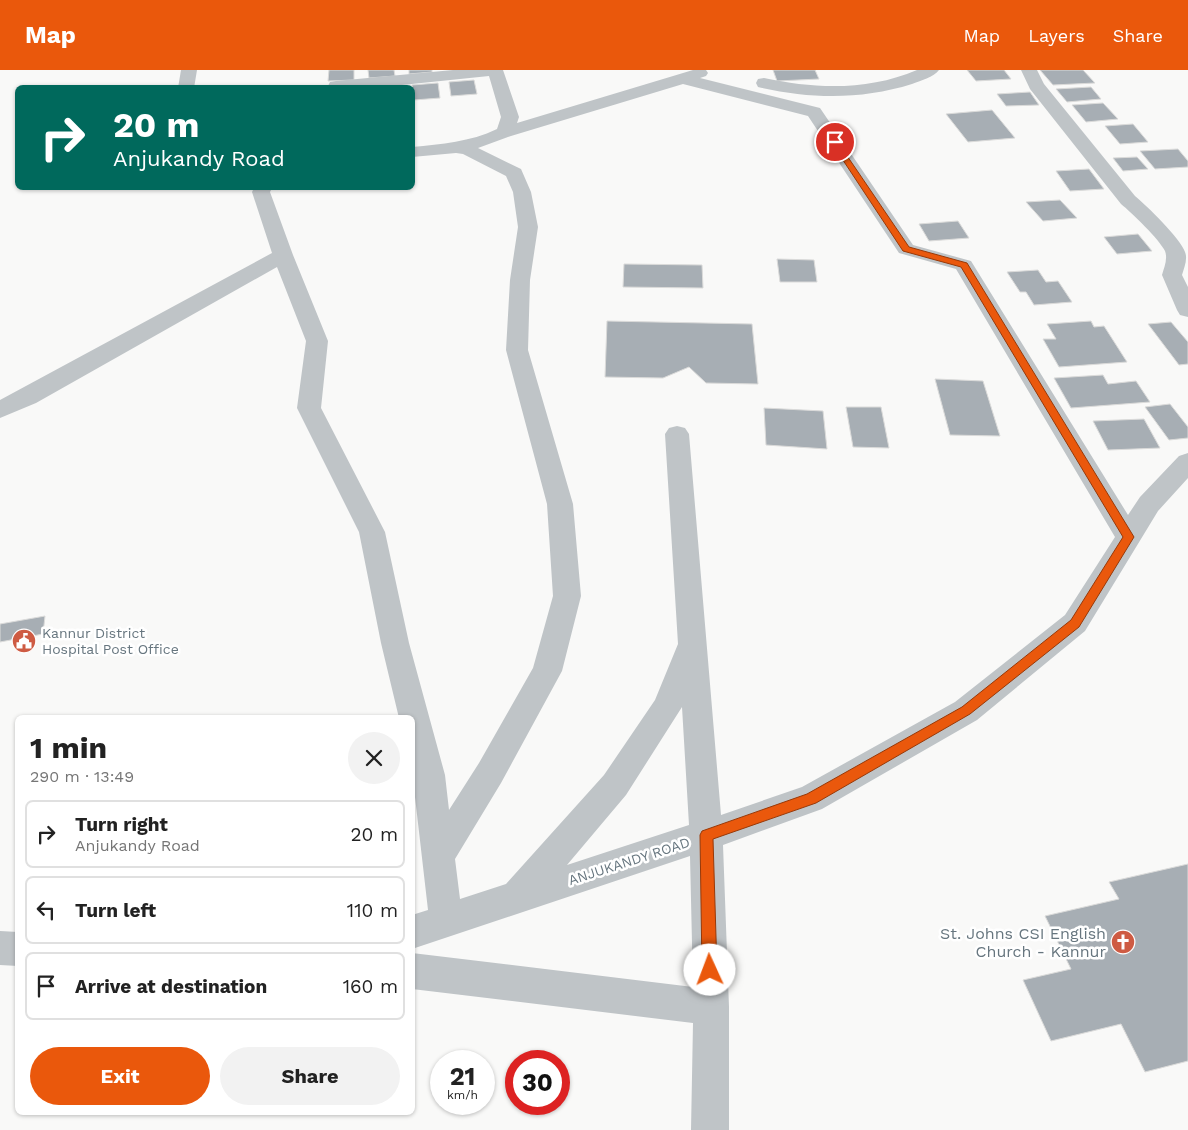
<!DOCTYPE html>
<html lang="en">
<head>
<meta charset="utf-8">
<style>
  body { margin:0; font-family:"Work Sans",sans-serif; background:#f2f2f2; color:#222; height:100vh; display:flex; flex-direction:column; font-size:19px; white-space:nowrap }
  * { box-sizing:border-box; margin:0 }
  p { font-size:16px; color:#767676 }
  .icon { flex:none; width:28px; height:28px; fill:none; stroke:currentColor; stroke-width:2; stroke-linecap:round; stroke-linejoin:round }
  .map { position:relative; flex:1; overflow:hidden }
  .drawer { position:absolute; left:15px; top:645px; width:400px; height:400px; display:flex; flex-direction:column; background:#fff; border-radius:8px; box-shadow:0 1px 4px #0004 }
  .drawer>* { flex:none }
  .guide { position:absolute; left:15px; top:15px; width:400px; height:105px; border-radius:8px; box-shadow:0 1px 4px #0004; background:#00695c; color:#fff; overflow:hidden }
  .speed { position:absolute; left:430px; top:980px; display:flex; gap:10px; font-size:25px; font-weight:700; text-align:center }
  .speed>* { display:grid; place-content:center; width:65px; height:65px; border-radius:50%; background:#fff; box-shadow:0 1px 4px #0004; line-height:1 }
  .speed small { font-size:12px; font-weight:400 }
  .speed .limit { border:8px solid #d22; background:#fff; color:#111 }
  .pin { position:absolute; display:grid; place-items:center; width:42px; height:42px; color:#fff; margin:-21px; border:2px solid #fff; border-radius:50%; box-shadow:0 1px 5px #0007 }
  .me { position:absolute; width:55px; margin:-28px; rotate:358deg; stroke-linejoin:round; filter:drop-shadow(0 0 4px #0008) }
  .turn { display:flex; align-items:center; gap:18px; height:105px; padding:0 15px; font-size:22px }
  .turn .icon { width:65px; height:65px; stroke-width:2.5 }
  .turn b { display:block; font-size:35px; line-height:42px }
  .round { display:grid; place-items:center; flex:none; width:52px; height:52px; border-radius:26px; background:#f2f2f2 }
  .overview { display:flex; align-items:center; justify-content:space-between; height:85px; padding:0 15px }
  h1 { font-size:30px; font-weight:700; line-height:38px }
  .cta { display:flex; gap:10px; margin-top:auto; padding:10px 15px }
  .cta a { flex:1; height:58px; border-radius:30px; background:#ea580c; color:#fff; font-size:20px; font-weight:700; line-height:58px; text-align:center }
  .cta a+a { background:#f2f2f2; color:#222 }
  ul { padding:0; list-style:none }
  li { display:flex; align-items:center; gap:15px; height:68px; margin:0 10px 8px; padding:0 5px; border:2px solid #e0e0e0; border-radius:8px }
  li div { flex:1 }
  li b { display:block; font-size:19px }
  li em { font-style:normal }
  header { display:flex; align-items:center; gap:30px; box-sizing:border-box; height:70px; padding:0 25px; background:#ea580c; color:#fff }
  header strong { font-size:24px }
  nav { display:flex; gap:28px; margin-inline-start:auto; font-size:18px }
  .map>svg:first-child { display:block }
  .building { fill:#a7aeb4; stroke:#dbdbda }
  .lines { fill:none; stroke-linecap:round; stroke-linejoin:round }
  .minor { fill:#bfc4c7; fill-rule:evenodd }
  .route { fill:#ea580c; stroke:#983908 }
  .labels { text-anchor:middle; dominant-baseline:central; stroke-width:5; stroke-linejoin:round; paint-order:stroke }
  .poi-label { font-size:14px; fill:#67767f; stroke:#fff; text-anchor:start }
  .street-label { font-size:14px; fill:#67767f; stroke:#fff }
  .near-poi-label { font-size:16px; fill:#67767f; stroke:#fff; text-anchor:end }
</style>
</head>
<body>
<header>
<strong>Map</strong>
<nav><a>Map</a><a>Layers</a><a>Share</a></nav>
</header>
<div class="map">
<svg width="1188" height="1060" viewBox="0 0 1188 1060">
  <rect width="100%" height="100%" fill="#f9f9f8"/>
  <path class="building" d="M329 0H354V10L328 11Z
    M368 0H394L395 6 369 8Z
    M409 0H432V2L409 4Z
    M773 0H815L819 9 777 11Z
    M967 0H1004L1011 9 976 11Z
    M1040 0H1083L1095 13 1053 15Z
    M474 10 477 24 451 26 449 12Z
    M438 13 440 28 414 30 412 15Z
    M1091 17 1101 29 1067 32 1056 19Z
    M1030 22 1039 35 1006 36 997 24Z
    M1103 33 1118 49 1086 52 1072 35Z
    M992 40 1015 68 968 72 946 44Z
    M1133 54 1148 72 1120 74 1105 56Z
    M1178 79 1188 91V97L1155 99 1140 81Z
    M1137 87 1148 99 1123 101 1113 88Z
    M1089 99 1104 119 1070 121 1056 101Z
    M1060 130 1077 148 1043 151 1026 132Z
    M958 151 969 168 929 171 919 154Z
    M1138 164 1152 181 1117 184 1104 167Z
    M777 189 814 190 817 212H780Z
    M624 194 702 195 703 218 623 217Z
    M1038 200 1046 212 1058 211 1072 232 1034 235 1026 222H1020L1007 202Z
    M607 251 752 254 758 314 706 313 689 297 663 308 605 307Z
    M1091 251 1094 257 1104 256 1127 292 1059 297 1043 269H1056L1047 254Z
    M1171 252 1188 272V294L1179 295 1148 254Z
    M1103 305 1108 314 1136 311 1150 332 1071 338 1054 308Z
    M935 309 983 311 1000 366 950 365Z
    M1170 334 1188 357V368L1169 370 1145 337Z
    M846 337H881L889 378 853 377Z
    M764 338 823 341 827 379 766 375Z
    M1144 349 1160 378 1108 380 1093 351Z
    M45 546 43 564 0 572V554Z
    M1188 794V991L1145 1002 1121 954 1051 971 1023 910 1071 899 1045 846 1119 829 1109 812Z"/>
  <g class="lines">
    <path class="minor" d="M181 0H197L194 18H178Z
      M453 0H503L519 47 517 53 693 0H706L708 3 706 6 700 8 820 38 913 175 971 191 1128 445 1140 427 1179 386 1188 383V408L1158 441 1085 561 977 650 822 739 723 775 729 937V1060H691L693 953 412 919V883L693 917 690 786 412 879V845L428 840 412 701V648H399L381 573 359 462 297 338 306 271 277 197 36 333 0 348V330L272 183 252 122 254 118H272L270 122 293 185 328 271 321 338 385 462 409 573 445 705 449 740 479 693 533 598 553 526 547 434 506 280 510 210 518 157 513 122 506 106 463 84 456 83 412 87V77C442 74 470 72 497 59L501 47 489 6 373 18 328 16 330 12 336 11ZM683 14 808 46 899 183 956 199 1115 467 1065 545 955 632 802 717 721 745 689 364 685 358 677 356 669 358 665 364 678 574 655 630 604 705 506 814 460 829 455 789 501 713 562 601 581 526 573 434 528 280 530 210 538 157 531 122 521 99 478 78 511 66ZM682 637 689 755 567 795 626 725Z
      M917 0H939C934 7 920 11 912 14 861 30 810 29 758 17L756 13 758 9 764 8C815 19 868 21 917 0Z
      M1021 0H1037L1044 14 1135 126C1146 135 1181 169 1185 182 1188 189 1184 198 1182 205L1188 217V247L1180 245 1177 240 1162 205C1164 198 1168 189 1165 181 1159 169 1132 143 1121 134L1030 19Z
      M0 861 18 862V896L0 895Z"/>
  </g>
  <path class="route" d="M832 71H837L909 177 967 193 1134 467 1079 557 970 644 816 733 713 769 717 900 715 905 710 907 705 905 702 900 700 765 702 761 807 724 962 637 1071 550 1123 467 961 197 903 181 831 72Z"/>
  <defs>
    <g id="civic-disc" transform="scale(1.25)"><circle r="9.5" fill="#ce5b43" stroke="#fff"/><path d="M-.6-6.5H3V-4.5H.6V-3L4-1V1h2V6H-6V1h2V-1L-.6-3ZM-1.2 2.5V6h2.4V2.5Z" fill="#fff"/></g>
    <g id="church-disc" transform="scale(1.25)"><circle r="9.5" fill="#ce5b43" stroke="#fff"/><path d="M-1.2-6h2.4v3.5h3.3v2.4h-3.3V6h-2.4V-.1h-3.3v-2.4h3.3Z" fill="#fff"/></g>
  </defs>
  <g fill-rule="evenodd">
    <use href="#civic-disc" x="24" y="571"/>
    <use href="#church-disc" x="1123" y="872"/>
  </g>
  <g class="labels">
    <g class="poi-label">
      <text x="42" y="563">Kannur District<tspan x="42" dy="16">Hospital Post Office</tspan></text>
    </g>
    <g class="street-label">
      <text transform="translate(629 791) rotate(-18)">ANJUKANDY ROAD</text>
    </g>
    <g class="near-poi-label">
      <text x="1106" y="863">St. Johns CSI English<tspan x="1106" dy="18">Church - Kannur</tspan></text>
    </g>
  </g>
</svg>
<div class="speed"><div>21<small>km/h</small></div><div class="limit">30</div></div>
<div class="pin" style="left:835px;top:72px;background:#d93025"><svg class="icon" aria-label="arrive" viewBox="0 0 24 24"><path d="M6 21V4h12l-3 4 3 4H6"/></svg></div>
<svg class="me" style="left:710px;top:900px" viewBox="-20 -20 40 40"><circle r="19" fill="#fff"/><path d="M0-13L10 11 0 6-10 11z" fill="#ea580c"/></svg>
<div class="guide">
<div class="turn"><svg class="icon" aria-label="right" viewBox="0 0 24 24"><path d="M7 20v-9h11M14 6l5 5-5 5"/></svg><div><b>20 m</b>Anjukandy Road</div></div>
</div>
<section class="drawer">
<div class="overview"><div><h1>1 min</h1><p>290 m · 13:49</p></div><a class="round"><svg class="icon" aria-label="close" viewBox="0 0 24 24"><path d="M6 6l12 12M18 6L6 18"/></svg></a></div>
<ul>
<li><svg class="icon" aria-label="right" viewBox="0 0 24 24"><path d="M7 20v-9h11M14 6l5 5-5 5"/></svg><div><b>Turn right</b><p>Anjukandy Road</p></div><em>20 m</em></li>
<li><svg class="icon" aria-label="left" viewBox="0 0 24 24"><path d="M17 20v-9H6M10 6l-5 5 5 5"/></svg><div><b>Turn left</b></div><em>110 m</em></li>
<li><svg class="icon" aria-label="arrive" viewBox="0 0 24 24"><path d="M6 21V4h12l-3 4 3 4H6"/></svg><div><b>Arrive at destination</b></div><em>160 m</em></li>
</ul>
<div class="cta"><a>Exit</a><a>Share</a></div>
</section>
</div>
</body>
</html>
